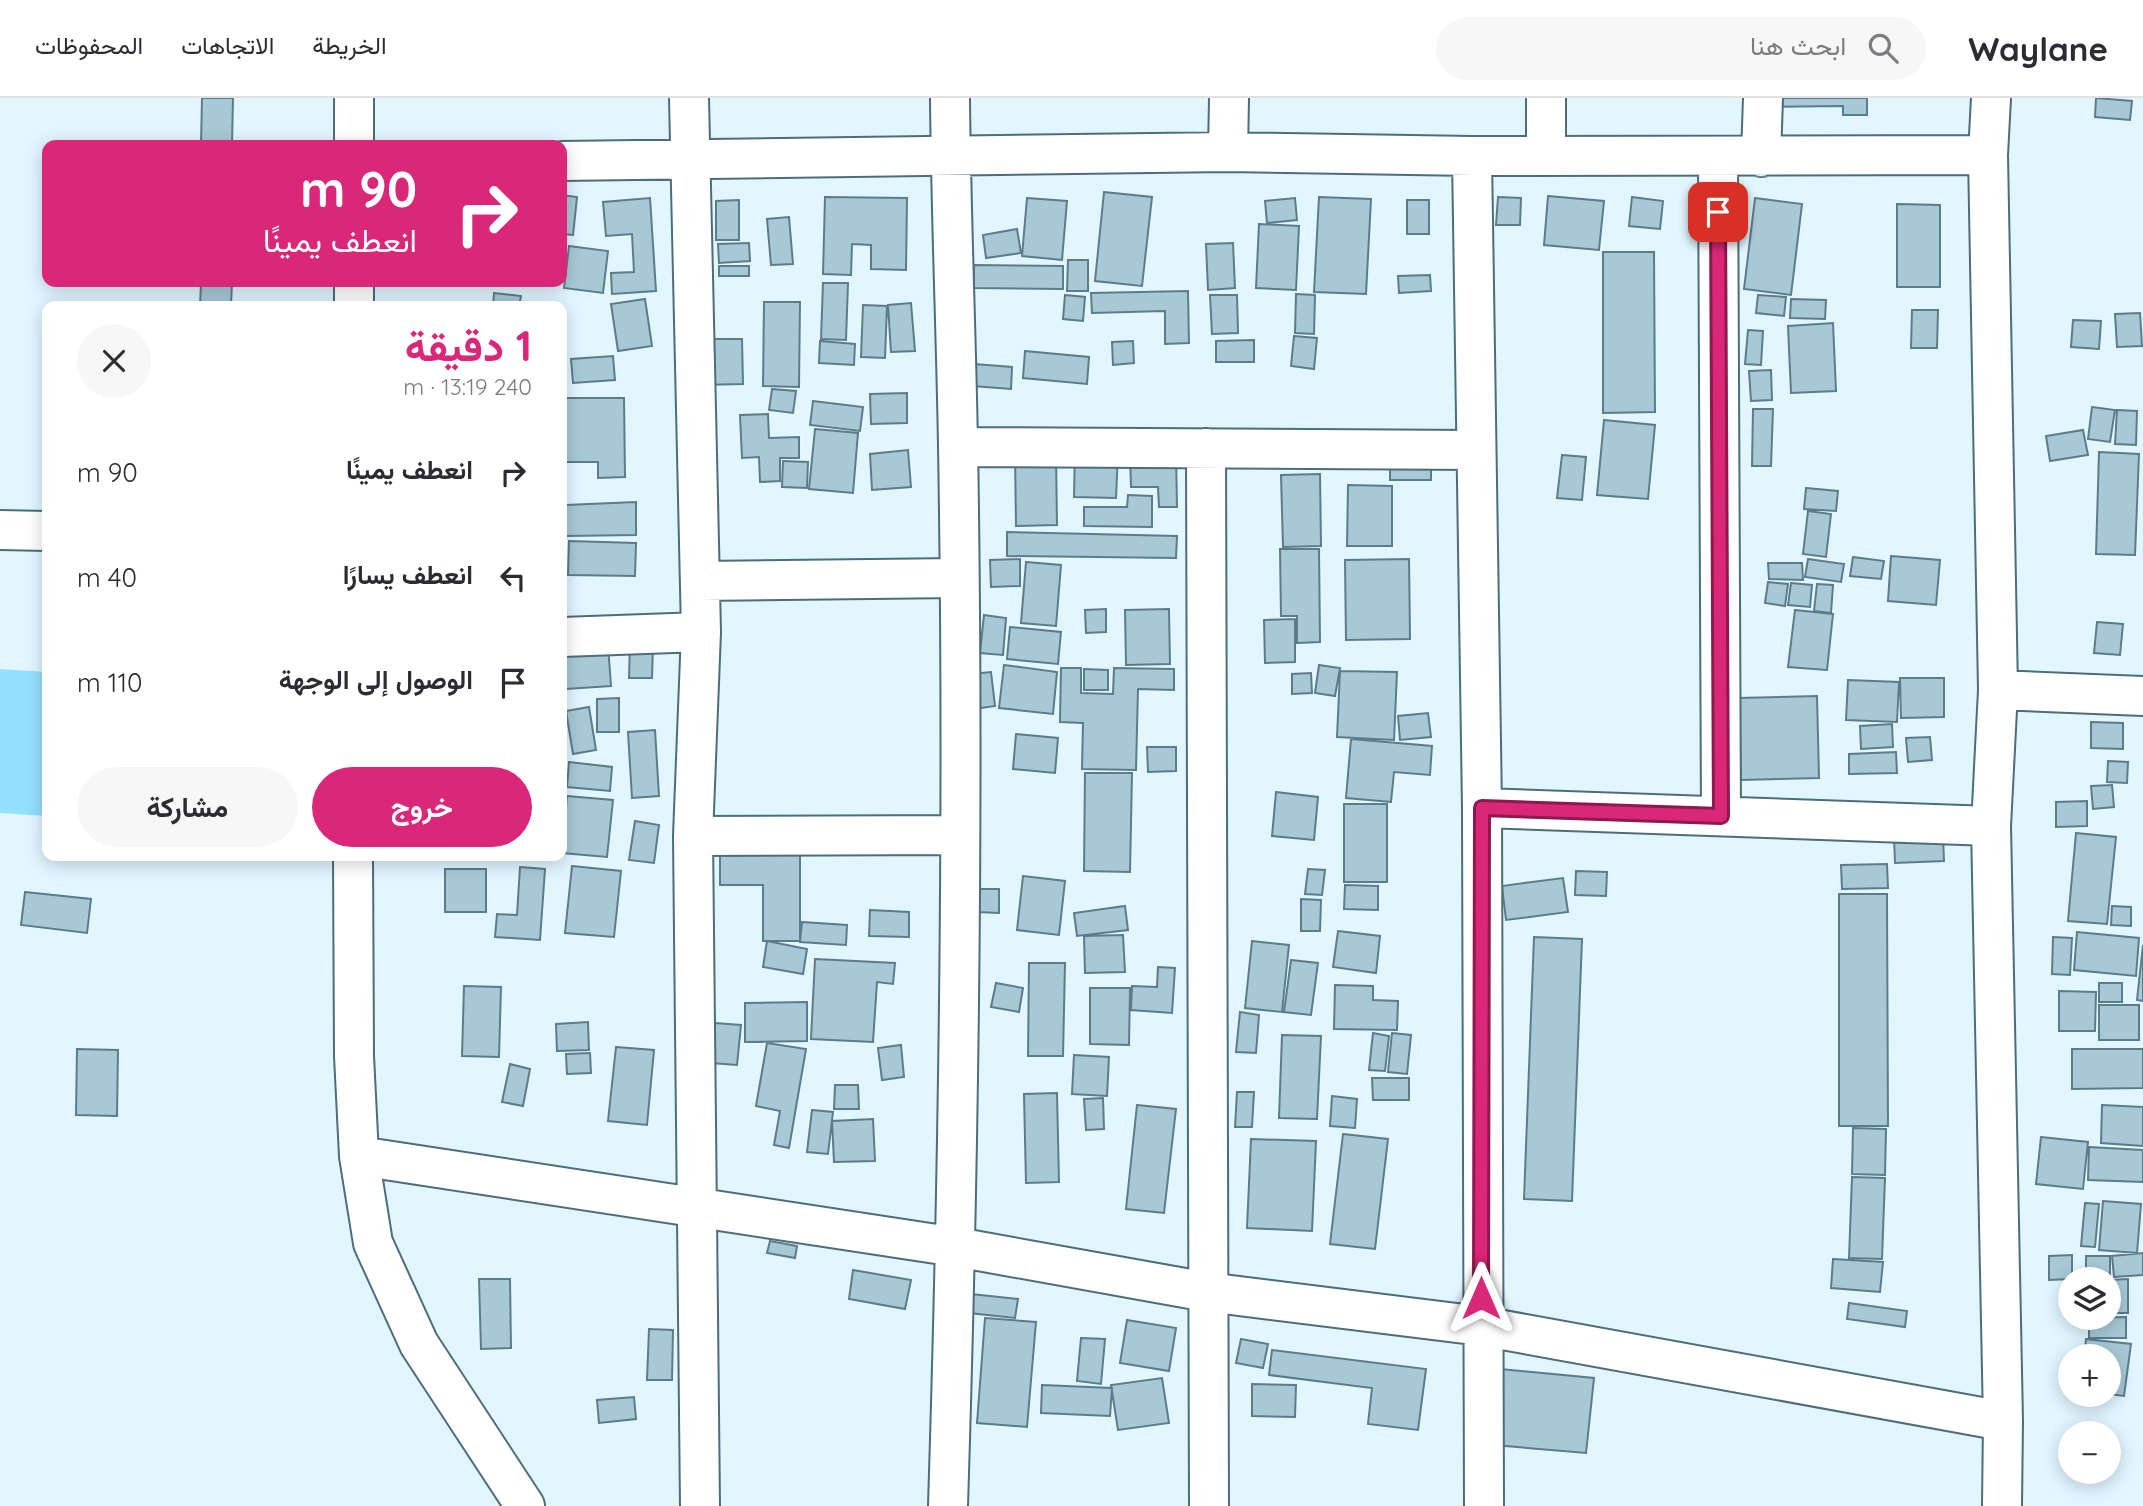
<!DOCTYPE html>
<html lang="ar">
<head>
<meta charset="utf-8">
<style>
  body { margin:0; font-family:Quicksand,Vazirmatn,sans-serif; background:#f7f7f7; color:#2b2b33; direction:rtl; height:100vh; display:flex; flex-direction:column; font-size:26px; white-space:nowrap }
  * { box-sizing:border-box; margin:0 }
  p { font-size:23px; color:#7c7c81 }
  .icon { flex:none; width:38px; height:38px; fill:none; stroke:currentColor; stroke-width:2; stroke-linecap:round; stroke-linejoin:round }
  .map { position:relative; flex:1; overflow:hidden; direction:ltr }
  .side { position:absolute; left:42px; top:203px; width:525px; height:560px; display:flex; flex-direction:column; background:#fff; border-radius:14px; box-shadow:0 4px 18px #0003; direction:rtl }
  .side>* { flex:none }
  .banner { position:absolute; left:42px; top:42px; width:525px; height:147px; border-radius:14px; box-shadow:0 4px 18px #0003; direction:rtl; background:#db2777; color:#fff; overflow:hidden }
  .fabs { position:absolute; left:2058px; top:1169px; display:grid; gap:14px }
  .fabs a { display:grid; place-items:center; width:63px; height:63px; border-radius:50%; background:#fff; box-shadow:0 4px 18px #0003; font-size:35px }
  .pin { position:absolute; display:grid; place-items:center; width:60px; height:60px; color:#fff; margin:-30px; border-radius:14px; box-shadow:0 4px 10px #0006 }
  .me { position:absolute; width:77px; margin:-38px; rotate:0deg; stroke-linejoin:round; filter:drop-shadow(0 0 5px #0008) }
  .turn { display:flex; align-items:center; gap:24px; height:147px; padding:0 35px; font-size:32px }
  .turn .icon { width:91px; height:91px; stroke-width:2.5 }
  .turn b { display:block; font-size:49px; line-height:60px }
  .round { display:grid; place-items:center; flex:none; width:74px; height:74px; border-radius:37px; background:#f7f7f7 }
  .head { display:flex; align-items:center; justify-content:space-between; height:119px; padding:0 35px }
  h1 { font-size:42px; font-weight:700; line-height:52px; color:#db2777 }
  .action { display:flex; gap:14px; margin-top:auto; padding:14px 35px }
  .action a { flex:1; height:80px; border-radius:42px; background:#db2777; color:#fff; font-size:28px; font-weight:700; line-height:80px; text-align:center }
  .action a+a { background:#f7f7f7; color:#2b2b33 }
  ul { padding:0; list-style:none }
  li { display:flex; align-items:center; gap:21px; height:105px; padding:0 35px }
  li div { flex:1 }
  li b { display:block; font-size:26px }
  li em { font-style:normal }
  header { display:flex; align-items:center; gap:42px; box-sizing:border-box; height:98px; padding:0 35px; background:#fff; border-bottom:2px solid #e1e1e2 }
  header strong { font-size:33px }
  nav { display:flex; gap:38px; margin-inline-start:auto; font-size:24px }
  .search { width:490px; height:63px; background:#f7f7f7; display:flex; align-items:center; gap:18px; box-sizing:border-box; padding:0 24px; border-radius:38px; color:#7c7c81; font-size:26px }
  .map>svg:first-child { display:block }
  .green { fill:#93e0ff }
  .building { fill:#a7c9d7; stroke:#5d7c8a; stroke-width:2 }
  .lines { fill:none; stroke-linecap:round; stroke-linejoin:round }
  .minor-casing { stroke:#4d6d7a; stroke-width:42 }
  .minor { stroke:#fff; stroke-width:38 }
  .route-casing { stroke:#8e194d; stroke-width:18 }
  .route { stroke:#db2777; stroke-width:12 }
</style>
</head>
<body>
<header>
<strong>Waylane</strong>
<div class="search"><svg class="icon" aria-label="search" viewBox="0 0 24 24"><circle cx="10" cy="10" r="6"/><path d="M15 15l6 6"/></svg>ابحث هنا</div>
<nav><a>الخريطة</a><a>الاتجاهات</a><a>المحفوظات</a></nav>
</header>
<div class="map">
<svg width="2143" height="1408" viewBox="0 0 2143 1408">
  <rect width="100%" height="100%" fill="#e1f6ff"/>
  <path class="green" d="M0 571 47 574V718L0 715Z"/>
  <path class="building" d="M202 0H233L232 47H201Z
    M1766 0H1867V17H1843V8L1766 9Z
    M2096 0 2132 3 2130 22 2095 19Z
    M1104 94 1152 99 1142 188 1095 183Z
    M562 97 577 99 573 137 562 136Z
    M1548 98 1604 103 1599 152 1544 147Z
    M825 99 907 100 906 172 871 171V147L852 146 851 177 823 176Z
    M1319 99 1371 101 1366 196 1314 194Z
    M1498 99 1521 100 1520 127H1496Z
    M1632 99 1663 103 1660 131 1629 128Z
    M650 100 656 193 612 196 611 175 634 174 632 136 606 138 603 104Z
    M1027 100 1067 103 1062 162 1022 158Z
    M1295 100 1297 122 1267 125 1265 103Z
    M1755 100 1802 106 1791 197 1744 191Z
    M739 102V142H716V103Z
    M1407 102H1429V136H1407Z
    M1897 106 1940 107V189H1897Z
    M789 119 793 166 771 167 767 121Z
    M1259 126 1299 128 1296 192 1256 190Z
    M1017 131 1021 155 986 160 983 137Z
    M749 145 750 163 719 165 718 146Z
    M1233 145 1235 190 1208 192 1206 146Z
    M569 148 608 153 603 195 564 190Z
    M1603 154H1654L1655 314 1603 315Z
    M1068 162H1088V193H1067Z
    M974 167 1063 168V191L974 190Z
    M719 168H749V178H719Z
    M1430 177 1431 193 1399 195 1398 178Z
    M201 184H232L231 208H200Z
    M823 185H848L846 242 821 241Z
    M1188 193 1189 245 1165 246V213L1092 215 1091 195Z
    M494 195 521 198 519 208H493Z
    M1296 196 1315 197 1314 236 1295 235Z
    M1065 197 1085 199 1083 223 1063 221Z
    M1210 197H1237L1238 235 1212 236Z
    M1758 197 1786 199 1784 218 1756 215Z
    M645 201 652 248 618 253 611 206Z
    M1791 201 1826 202 1825 221 1790 220Z
    M764 204H800L799 289 763 288Z
    M911 205 915 253 891 254 888 207Z
    M863 207 887 208 885 260 861 259Z
    M1912 212H1938L1937 250H1911Z
    M2140 215 2142 248 2117 249 2115 216Z
    M2073 222 2101 223 2099 251 2071 249Z
    M1833 225 1836 293 1791 295 1788 228Z
    M1748 232 1763 233 1761 267 1745 266Z
    M1294 238 1317 240 1314 271 1291 268Z
    M701 241H742L743 286 701 287Z
    M1254 242V264H1216V243Z
    M820 243 855 246 854 267 819 265Z
    M1133 243 1134 265 1113 267 1112 244Z
    M1025 253 1089 259 1087 286 1023 280Z
    M613 258 615 282 573 285 571 261Z
    M974 266 1012 269 1011 291 973 288Z
    M1771 272 1772 302 1751 303 1749 273Z
    M772 291 796 293 793 315 769 312Z
    M907 295V325L871 326 870 296Z
    M562 300H624L625 379 598 380V364H562Z
    M813 303 863 309 860 333 810 327Z
    M2092 309 2115 312 2110 344 2088 341Z
    M1753 311H1773L1771 368H1752Z
    M2117 312 2137 313 2136 347 2115 346Z
    M768 316 769 340 799 339V360H780V383L760 384 759 359 742 360 740 317Z
    M1604 322 1655 327 1648 401 1597 397Z
    M815 331 858 335 853 395 809 391Z
    M2083 332 2088 357 2050 363 2046 338Z
    M908 352 911 389 872 392 870 356Z
    M1075 352 1118 354 1116 400 1074 399Z
    M2099 354 2139 356 2135 457 2096 456Z
    M1176 355 1177 409H1159L1158 389H1131L1130 356Z
    M1390 355 1431 356V382H1390Z
    M1015 357H1056L1057 427 1016 428Z
    M1562 357 1586 359 1582 402 1557 400Z
    M783 363 808 364 807 390 782 389Z
    M1320 376 1321 448 1283 449 1281 377Z
    M1348 387 1392 388V448H1347Z
    M1806 390 1838 393 1836 413 1804 411Z
    M1128 397 1152 398V429L1084 428V409H1127Z
    M636 404V437L566 438V407Z
    M1808 413 1831 416 1826 459 1803 456Z
    M1007 434 1177 438 1176 460 1007 458Z
    M569 443 636 445 635 478 568 477Z
    M1280 451H1319L1320 544 1297 545V518H1281Z
    M1891 458 1940 462 1936 507 1888 503Z
    M1853 459 1884 463 1881 481 1850 478Z
    M1020 461V488L991 489 990 462Z
    M1409 461 1410 541 1346 542 1345 462Z
    M1808 461 1844 466 1841 484 1805 479Z
    M1026 464 1061 467 1056 528 1021 525Z
    M1768 465H1802L1803 482 1769 481Z
    M1768 484 1788 486 1785 508 1765 505Z
    M1791 485 1812 487 1810 509 1788 507Z
    M1817 486 1833 487 1831 515 1814 513Z
    M1106 511V534L1086 535 1085 512Z
    M1169 511 1170 566 1126 567 1125 512Z
    M1795 512 1833 516 1827 572 1788 569Z
    M984 517 1006 520 1003 557 980 555Z
    M1295 521V564L1265 565 1264 522Z
    M2097 524 2123 526 2120 557 2094 555Z
    M1010 529 1061 534 1058 566 1007 561Z
    M630 546H653L652 580H629Z
    M608 547 611 588 566 591 563 550Z
    M1004 567 1057 574 1053 616 999 610Z
    M1319 567 1340 570 1335 598 1315 595Z
    M1061 570H1081V595L1113 596 1114 570 1174 571V592L1138 591 1136 672 1082 671 1083 625 1060 624Z
    M1084 571 1108 572V592H1084Z
    M1340 573 1397 574 1394 642 1337 639Z
    M991 574 995 608 974 611 971 576Z
    M1311 575 1312 595 1292 596V576Z
    M1900 580H1944V619L1901 620Z
    M1848 582 1899 584 1897 624 1846 622Z
    M1817 598 1819 680 1741 682 1739 600Z
    M619 600V634H597V601Z
    M589 609 596 652 573 656 566 613Z
    M1428 615 1431 639 1400 642 1398 618Z
    M2091 624 2123 625V651L2091 650Z
    M1892 626 1893 649 1861 651 1860 628Z
    M655 632 659 698 632 700 628 634Z
    M1016 636 1058 640 1055 675 1013 671Z
    M1930 639 1932 662 1908 664 1906 640Z
    M1351 641 1432 648 1430 677 1394 674 1391 704 1346 700Z
    M1147 649H1176V673L1148 674Z
    M1896 654 1897 675 1849 676V656Z
    M2108 663 2128 664 2127 685 2107 684Z
    M569 664 612 669 610 693 567 689Z
    M1085 675H1132L1130 774 1084 773Z
    M2112 687 2114 709 2093 711 2091 688Z
    M1276 694 1318 699 1314 742 1272 738Z
    M567 698 613 702 607 759 562 755Z
    M2087 703V728L2056 729V704Z
    M1344 706H1387V784H1344Z
    M635 723 659 727 654 765 629 762Z
    M2076 735 2116 739 2107 826 2068 823Z
    M1943 738 1944 763 1895 765 1894 740Z
    M720 752H800V843H763V787H720Z
    M1887 766 1888 790 1842 791 1841 767Z
    M572 768 621 773 614 839 565 835Z
    M520 769 545 771 540 842 495 839 497 816 517 817Z
    M445 771H486V814H445Z
    M1308 771 1325 772 1322 797 1305 796Z
    M1576 773 1607 774 1606 798 1575 797Z
    M1023 778 1065 783 1059 837 1017 832Z
    M1563 780 1568 814 1506 822 1502 788Z
    M1345 787 1378 788V812L1344 811Z
    M978 791H999V815L977 814Z
    M25 794 91 801 87 835 21 827Z
    M1839 796H1887L1888 1028H1839Z
    M1301 801 1321 802 1320 833H1301Z
    M1125 808 1128 832 1077 838 1074 815Z
    M2112 808 2131 809V828L2111 827Z
    M870 812 909 814V839L869 838Z
    M802 824 847 827 846 847 800 844Z
    M1338 833 1380 838 1376 875 1333 869Z
    M2077 834 2139 840 2136 878 2074 872Z
    M1123 837 1125 874 1085 875 1084 838Z
    M1534 839 1582 841 1572 1103 1524 1101Z
    M2053 839 2072 840 2070 877 2052 876Z
    M767 843 807 851 803 876 763 869Z
    M1252 843 1289 847 1282 914 1245 910Z
    M2143 847V903L2137 902Z
    M815 861 895 865 893 886 877 884 873 944 811 941Z
    M1291 862 1318 865 1311 917 1284 914Z
    M1029 865H1065L1063 958H1028Z
    M1158 869 1175 870 1172 915 1131 912 1132 888 1157 889Z
    M996 885 1023 890 1019 914 991 909Z
    M2099 885H2122V904H2099Z
    M1335 887 1373 888V902L1398 903 1397 932 1334 931Z
    M464 888 501 889 499 959 462 958Z
    M1090 890H1130L1129 947 1090 946Z
    M2059 893 2096 894 2095 933H2059Z
    M807 904V943L745 944V905Z
    M2099 907H2139V942H2099Z
    M1240 914 1259 917 1256 955 1236 954Z
    M588 924 589 952 557 953 556 926Z
    M715 925 741 927 737 967 711 965Z
    M1373 935 1389 938 1385 973 1369 972Z
    M1392 935 1411 937 1407 976 1388 974Z
    M1282 937 1321 938 1317 1021 1279 1020Z
    M767 945 806 951 789 1050 774 1047 780 1013 756 1008Z
    M901 947 904 979 882 982 878 950Z
    M616 949 654 952 647 1027 608 1023Z
    M77 951 118 952 117 1018 76 1017Z
    M2072 951H2143V990L2072 991Z
    M590 955 591 975 567 976 566 956Z
    M1074 957 1109 959 1107 998 1072 996Z
    M510 966 530 971 523 1008 502 1004Z
    M1372 980H1409V1002H1373Z
    M835 987H858L859 1011H834Z
    M1237 994H1254L1252 1029H1235Z
    M1057 995 1059 1084 1026 1085 1024 996Z
    M1332 998 1357 1001 1355 1030 1330 1028Z
    M1103 1000 1104 1031 1086 1032 1084 1001Z
    M1137 1007 1176 1011 1164 1115 1126 1111Z
    M2102 1007 2143 1009V1048L2101 1045Z
    M812 1012 833 1014 828 1056 807 1054Z
    M873 1021 875 1063 834 1064 832 1023Z
    M1853 1030 1886 1031 1885 1077 1852 1076Z
    M1343 1036 1388 1041 1375 1151 1330 1146Z
    M2041 1039 2088 1044 2083 1091 2036 1086Z
    M1251 1041 1316 1043 1312 1133 1247 1130Z
    M2089 1049 2143 1052V1084L2088 1082Z
    M1852 1079 1885 1080 1882 1161 1849 1160Z
    M2103 1103 2141 1106 2137 1155 2099 1152Z
    M2085 1105 2099 1106 2095 1149 2081 1148Z
    M770 1143 797 1148 795 1160 767 1155Z
    M2143 1155V1177L2114 1179 2112 1158Z
    M2072 1157V1181L2049 1182V1158Z
    M2086 1158H2110V1179H2086Z
    M1833 1161 1883 1164 1880 1194 1831 1190Z
    M853 1172 911 1182 905 1211 849 1201Z
    M479 1181H510L511 1250 481 1251Z
    M2128 1181V1215H2109V1182Z
    M971 1196 1018 1201 1015 1220 969 1215Z
    M1849 1205 1907 1213 1905 1229 1847 1221Z
    M2126 1219V1240H2089V1220Z
    M985 1220 1036 1224 1027 1329 977 1325Z
    M1127 1222 1176 1230 1169 1273 1120 1265Z
    M649 1231 673 1232 672 1282H647Z
    M1081 1240 1105 1241 1101 1286 1077 1283Z
    M1241 1241 1268 1246 1263 1270 1236 1265Z
    M2086 1241 2131 1246 2124 1298 2109 1296V1258H2084Z
    M1272 1252 1426 1271 1418 1332 1368 1326 1372 1290 1269 1277Z
    M1490 1270 1594 1280 1586 1355 1482 1346Z
    M1162 1280 1169 1325 1118 1332 1111 1287Z
    M1252 1286 1296 1287 1295 1319 1252 1318Z
    M1042 1287 1112 1290 1110 1318 1041 1315Z
    M634 1299 636 1321 599 1325 597 1302Z"/>
  <g class="lines">
    <g class="minor-casing">
      <path id="minor" d="M354 0V47
        M689 0 701 534 693 738 700 1408
        M1991 0 1988 57 1998 592 1991 728 2003 1323 2002 1408
        M1228 54 1229 0
        M1472 58 1482 710 1484 1408
        M1546 58V0
        M1718 59 1721 718
        M1761 59 1763 0
        M562 63 1228 54 1472 58 1988 57
        M354 208V184
        M958 349 1476 352
        M1206 350 1209 1408
        M0 432 47 433
        M700 483 958 480
        M562 539 701 534
        M1998 592 2143 598
        M1482 710 1991 728
        M693 738 958 737
        M353 758 354 958 359 1058 373 1145 419 1246 525 1408
        M359 1058 956 1149 1207 1194 1481 1228 2003 1323
        M948 1408C959 1055 964 700 958 347 956 231 951 116 950 0"/>
    </g>
    <use href="#minor" class="minor"/>
  </g>
  <g class="lines">
    <g class="route-casing">
      <path id="route" d="M1481 1200 1482 710 1721 718 1718 114"/>
    </g>
    <use href="#route" class="route"/>
  </g>
</svg>
<div class="fabs">
<a><svg class="icon" aria-label="layers" viewBox="0 0 24 24"><path d="M12 4l9 5-9 5-9-5zM3 14l9 5 9-5"/></svg></a>
<a>+</a>
<a>−</a>
</div>
<div class="pin" style="left:1718px;top:114px;background:#d93025"><svg class="icon" aria-label="arrive" viewBox="0 0 24 24"><path d="M6 21V4h12l-3 4 3 4H6"/></svg></div>
<svg class="me" style="left:1481px;top:1200px" viewBox="-20 -20 40 40"><path d="M0-17L14 15 0 8-14 15z" fill="#db2777" stroke="#fff" stroke-width="4"/></svg>
<div class="banner">
<div class="turn"><svg class="icon" aria-label="right" viewBox="0 0 24 24"><path d="M7 20v-9h11M14 6l5 5-5 5"/></svg><div><b>90 m</b>انعطف يمينًا</div></div>
</div>
<section class="side">
<div class="head"><div><h1>1 دقيقة</h1><p>240 m · 13:19</p></div><a class="round"><svg class="icon" aria-label="close" viewBox="0 0 24 24"><path d="M6 6l12 12M18 6L6 18"/></svg></a></div>
<ul>
<li><svg class="icon" aria-label="right" viewBox="0 0 24 24"><path d="M7 20v-9h11M14 6l5 5-5 5"/></svg><div><b>انعطف يمينًا</b></div><em>90 m</em></li>
<li><svg class="icon" aria-label="left" viewBox="0 0 24 24"><path d="M17 20v-9H6M10 6l-5 5 5 5"/></svg><div><b>انعطف يسارًا</b></div><em>40 m</em></li>
<li><svg class="icon" aria-label="arrive" viewBox="0 0 24 24"><path d="M6 21V4h12l-3 4 3 4H6"/></svg><div><b>الوصول إلى الوجهة</b></div><em>110 m</em></li>
</ul>
<div class="action"><a>خروج</a><a>مشاركة</a></div>
</section>
</div>
</body>
</html>
